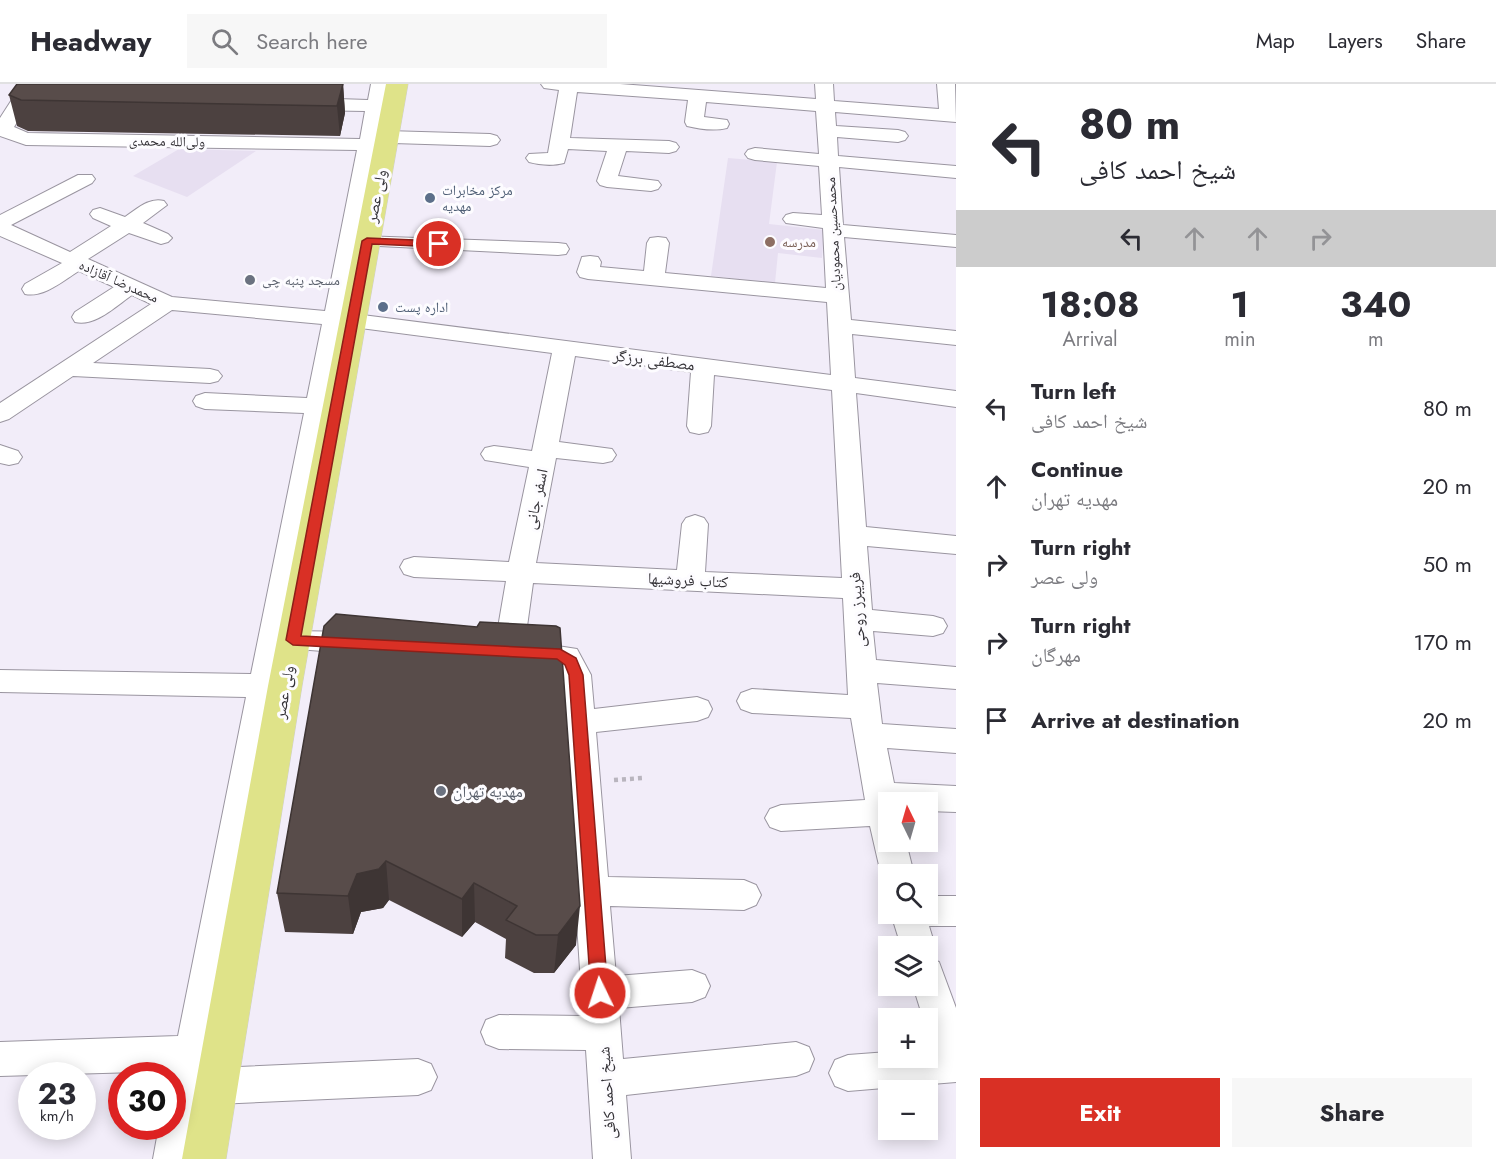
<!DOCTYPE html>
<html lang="en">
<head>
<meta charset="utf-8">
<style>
  body { margin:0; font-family:Jost,"Noto Naskh Arabic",sans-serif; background:#f7f7f7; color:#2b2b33; height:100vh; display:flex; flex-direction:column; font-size:22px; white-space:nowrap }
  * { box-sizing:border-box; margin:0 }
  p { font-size:20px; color:#7c7c81 }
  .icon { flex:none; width:33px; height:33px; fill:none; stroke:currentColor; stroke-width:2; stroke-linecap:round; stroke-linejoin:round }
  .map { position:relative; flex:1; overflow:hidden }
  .sheet { display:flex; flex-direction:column; background:#fff; width:540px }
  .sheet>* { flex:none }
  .hud { background:#fff; color:#2b2b33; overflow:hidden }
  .needle { width:39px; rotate:355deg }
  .fabs { position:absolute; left:878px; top:708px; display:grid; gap:12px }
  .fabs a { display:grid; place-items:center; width:60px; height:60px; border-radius:0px; background:#fff; box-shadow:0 3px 15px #0003; font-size:30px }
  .speed { position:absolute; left:18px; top:978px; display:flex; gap:12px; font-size:30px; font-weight:700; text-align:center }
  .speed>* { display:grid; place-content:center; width:78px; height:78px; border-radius:50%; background:#fff; box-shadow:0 3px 15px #0003; line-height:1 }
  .speed small { font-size:15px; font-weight:400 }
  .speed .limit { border:9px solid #d22; background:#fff; color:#111 }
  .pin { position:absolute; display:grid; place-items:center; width:51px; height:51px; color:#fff; margin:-26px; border:3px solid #fff; border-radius:50%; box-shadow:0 2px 6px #0007 }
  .me { position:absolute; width:66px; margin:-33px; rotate:356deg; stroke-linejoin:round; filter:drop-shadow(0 0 4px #0008) }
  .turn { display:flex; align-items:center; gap:21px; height:126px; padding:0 24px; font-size:27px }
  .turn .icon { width:78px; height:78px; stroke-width:2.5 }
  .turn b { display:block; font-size:42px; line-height:51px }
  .lanes { display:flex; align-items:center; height:57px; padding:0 24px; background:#0003; justify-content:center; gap:30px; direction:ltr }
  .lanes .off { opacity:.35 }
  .eta { display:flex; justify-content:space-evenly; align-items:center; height:102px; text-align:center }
  .eta b { font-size:36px; font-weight:700; line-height:42px }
  .primary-button { display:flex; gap:12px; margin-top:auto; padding:12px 24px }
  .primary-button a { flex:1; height:69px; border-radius:0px; background:#d93025; color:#fff; font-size:24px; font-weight:700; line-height:69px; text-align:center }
  .primary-button a+a { background:#f7f7f7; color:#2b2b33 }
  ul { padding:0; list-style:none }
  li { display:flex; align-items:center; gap:18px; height:78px; padding:0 24px }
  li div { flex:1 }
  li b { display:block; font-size:22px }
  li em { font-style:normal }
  header { display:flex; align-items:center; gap:36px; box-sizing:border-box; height:84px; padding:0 30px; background:#fff; border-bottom:2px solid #e1e1e2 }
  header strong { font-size:28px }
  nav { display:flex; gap:33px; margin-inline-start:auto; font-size:21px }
  .search { width:420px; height:54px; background:#f7f7f7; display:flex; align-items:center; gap:15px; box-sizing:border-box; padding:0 21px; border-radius:0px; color:#7c7c81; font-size:22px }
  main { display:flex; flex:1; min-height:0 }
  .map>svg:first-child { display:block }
  .built { fill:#e7dff1 }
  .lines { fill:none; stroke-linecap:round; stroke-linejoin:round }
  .minor-casing { stroke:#9a95a0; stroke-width:2 }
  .major-casing { stroke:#cececf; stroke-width:1 }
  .path { stroke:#b9b5be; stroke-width:4.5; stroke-dasharray:4 4; stroke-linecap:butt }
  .minor { fill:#fff; fill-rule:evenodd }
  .major { fill:#dfe389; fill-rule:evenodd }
  .wall { fill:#4c4140 }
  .shaded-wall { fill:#3e3534 }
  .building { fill:#584c4a; stroke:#3e3534; stroke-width:1.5 }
  .route { fill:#d93025; stroke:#8d1f18; stroke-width:1.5 }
  .service-dot { fill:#5c6f8a; stroke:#fdfcff; stroke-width:2 }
  .education-dot { fill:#8d6e63; stroke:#fdfcff; stroke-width:2 }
  .worship-dot { fill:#6b7280; stroke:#fdfcff; stroke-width:2 }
  .labels { text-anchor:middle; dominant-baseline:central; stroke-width:6; stroke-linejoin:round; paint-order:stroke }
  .far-street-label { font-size:14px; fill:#343237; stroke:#fdfcff }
  .far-service-label { font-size:14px; fill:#4e5e75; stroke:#fdfcff; text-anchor:start }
  .far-education-label { font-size:14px; fill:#785e54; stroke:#fdfcff; text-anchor:start }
  .far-worship-label { font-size:14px; fill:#5b616d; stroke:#fdfcff; text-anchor:start }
  .street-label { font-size:16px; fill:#343237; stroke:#fdfcff }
  .worship-label { font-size:16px; fill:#5b616d; stroke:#fdfcff; text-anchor:start }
</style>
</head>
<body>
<header>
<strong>Headway</strong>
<div class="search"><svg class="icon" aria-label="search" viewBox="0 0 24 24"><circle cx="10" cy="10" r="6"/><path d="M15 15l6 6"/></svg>Search here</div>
<nav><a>Map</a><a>Layers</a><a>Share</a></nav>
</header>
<main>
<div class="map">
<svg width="956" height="1075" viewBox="0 0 956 1075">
  <rect width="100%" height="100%" fill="#f2edf9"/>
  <path class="built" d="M179 65 256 67 187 113 133 92Z
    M728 74 777 78 769 140 824 146 822 174 778 169 775 199 711 192Z"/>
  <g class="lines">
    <g class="minor-casing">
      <path id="minor" d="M22 0H40L14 43 28 49 360 55 365 27 307 26 300 24 298 20 300 16 307 14 368 16 371 0H389L386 16 399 18 401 22 399 26 384 27 380 49 387 47 490 50 497 52 500 56 497 60 490 62 393 59 395 61 392 65 377 67 361 152 558 159 566 160 569 165 566 170 558 171 359 161 347 229 831 291 827 218 588 195 580 193 577 188 582 173 590 172 598 173 601 178 600 183 644 187 647 159 650 154 658 153 666 154 669 159 665 189 826 204 823 144 786 139 783 135 786 131 793 129 822 131 819 82 755 76 748 74 745 70 748 66 755 64 819 70 816 27 706 18 704 33 727 36 729 40 727 44C715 47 699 45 687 42L685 38 688 16 577 8 570 54 669 57 676 59 679 63 676 67 669 69 626 67 618 92 658 97 661 101 658 105 651 107 607 103 600 101 597 97 607 67 568 65 564 79C553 82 540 81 529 78L526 74 529 70 548 69 559 6 544 4 541 0H620L816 15 815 0H833L834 17 939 25 937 0H955L956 38 835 28 836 42 898 46 905 48 908 52 905 56 898 58 837 53 838 72 956 82V94L839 83 843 141 956 151V163L844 153 851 236 956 247V261L852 250 855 294 956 307V323L856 309 866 443 956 452V470L867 462 872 526 933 532 943 535 947 542 943 549 933 552 873 547 876 576 956 583V605L877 599 882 640 956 645V669L887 664 894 699 956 702V728L927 727V718H888V758H906L914 790H888V801L886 800 881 790 870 742 781 747 770 743 765 734 770 725 781 721 865 716 851 634 752 629 741 625 737 617 741 609 752 605 848 611 843 514 533 499 525 557 577 565 591 591 594 625 697 613 708 617 712 625 708 633 697 637 596 648 608 793 744 796 756 801 761 811 756 821 744 826 610 822 616 892 692 886 705 891 710 902 705 913 692 918 619 924 623 975 796 958 809 963 814 975 809 987 796 992 626 1011 631 1075H593L586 966 499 965 486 960 481 948 486 936 499 931 583 932 561 591 557 583 499 575 494 567 506 497 414 493 404 490 400 483 404 476 414 473 509 478 529 383 485 376 481 370 485 364 494 362 532 367 552 269 345 242 331 315 345 318 348 323 345 328 328 330 289 547 360 548 370 551 374 559 370 567 360 570 285 564 280 591 294 594 298 602 294 610 276 613 214 952 224 956 229 968 224 980 208 987 216 984 418 975 431 980 437 993 431 1006 418 1011 216 1020 203 1014 191 1075H153L159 1042H172V992H170L171 987 0 992V958L178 952 246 613 0 608V586L251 590 304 329 205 325 196 322 193 317 196 312 205 309 307 314 322 240 172 226 93 279 210 285 218 287 222 292 218 297 210 299 73 292 9 335 0 338V319L151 220 132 211C116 222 95 243 75 238L72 233 75 228 114 203 79 187C64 196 44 214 25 210L22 205 25 200 62 179 0 152V131L78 91H92L95 95 92 99 11 141 70 168 111 142 93 134 90 130 93 126 100 124 125 133C137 125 149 113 164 117L167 121 143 139 168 150 172 154 168 158 161 160 129 149 88 175 172 213 325 227 357 66 26 61 0 52V34ZM575 272 691 288 687 342 690 348 699 350 708 348 711 342 714 291 832 306 842 494 705 488 708 440 704 434 695 431 686 434 682 440 677 486 536 479 556 374 603 379 612 377 616 371 612 365 559 358Z
        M0 361 18 367 22 373 18 379 9 381 0 379Z
        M927 812H956V842H929L935 862 928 874 939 878 956 924V998L848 1007 835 1002 829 989 835 976 848 971 888 968V974H927V964H932L927 946V934H923L913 902H927V862H901L891 830H927Z"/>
    </g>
    <g class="major-casing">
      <path id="major" d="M386 0H408L302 602 226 1075H182L268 602Z"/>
    </g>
    <path class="path" d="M614 696 643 694"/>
    <use href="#minor" class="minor"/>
    <use href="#major" class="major"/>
  </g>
  <path class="wall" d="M343 0 345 29 340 52 28 47 17 42 9 11Z
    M324 542 576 861 554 889H534L505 874 506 855 475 838 462 853 389 816 383 824 361 828 353 850 285 848 277 809Z"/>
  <path class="shaded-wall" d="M343 0 345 29 340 52 337 22Z
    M386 777 389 816 383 824 361 828 353 850 348 812 357 790Z
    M474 799 475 838 462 853V815Z
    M580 822 576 861 554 889 558 851Z"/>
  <path class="building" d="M17 0H343L337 22 21 16 9 11Z
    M336 530 477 543 480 538 556 542 560 544 580 822 558 851H536L506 836 517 822 474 799 462 815 386 777 379 785 357 790 348 812 277 809 324 542Z"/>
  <path class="route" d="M367 154 439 157 444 160 439 163 372 160 301 552 560 565 576 574 583 591 608 909 606 915 600 917 594 915 591 909 569 591 565 581 557 575 293 561 286 556 362 157Z"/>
  <g class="service-dot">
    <circle cx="430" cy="114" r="6"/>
    <circle cx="383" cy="223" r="6"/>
  </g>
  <circle class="education-dot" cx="770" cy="158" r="6"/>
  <g class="worship-dot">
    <circle cx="250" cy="196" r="6"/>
    <circle cx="441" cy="707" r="6"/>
  </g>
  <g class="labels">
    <g class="far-street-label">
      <text transform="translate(167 57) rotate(1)">ولی‌الله محمدی</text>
      <text transform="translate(833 150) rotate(-93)">محمدحسین محمودیان</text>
      <text transform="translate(119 197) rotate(24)">محمدرضا آقازاده</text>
    </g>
    <g class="far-service-label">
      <text x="442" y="106">مرکز مخابرات<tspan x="442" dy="16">مهدیه</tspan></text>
      <text x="395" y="223">اداره پست</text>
    </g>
    <g class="far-education-label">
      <text x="782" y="158">مدرسه</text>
    </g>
    <g class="far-worship-label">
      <text x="262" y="196">مسجد پنبه چی</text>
    </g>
    <g class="street-label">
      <text transform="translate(376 112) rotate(-79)">ولی عصر</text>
      <text transform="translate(654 276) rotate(7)">مصطفی برزگر</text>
      <text transform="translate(536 415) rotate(-78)">اسفر جانی</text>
      <text transform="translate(688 496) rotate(3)">کتاب فروشیها</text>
      <text transform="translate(857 526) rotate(-94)">فریبرز روحی</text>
      <text transform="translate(284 608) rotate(-80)">ولی عصر</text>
      <text transform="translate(607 1009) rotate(-94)">شیخ احمد کافی</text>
    </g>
    <g class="worship-label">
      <text x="453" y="707">مهدیه تهران</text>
    </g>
  </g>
</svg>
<div class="fabs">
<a><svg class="needle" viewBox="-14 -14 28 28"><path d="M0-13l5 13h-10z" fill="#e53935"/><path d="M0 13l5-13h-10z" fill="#7c7c81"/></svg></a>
<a><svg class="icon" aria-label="search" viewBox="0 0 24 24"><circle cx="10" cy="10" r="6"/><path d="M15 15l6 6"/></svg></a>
<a><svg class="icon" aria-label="layers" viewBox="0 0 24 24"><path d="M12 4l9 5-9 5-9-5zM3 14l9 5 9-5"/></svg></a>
<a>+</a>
<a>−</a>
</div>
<div class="speed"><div>23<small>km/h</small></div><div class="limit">30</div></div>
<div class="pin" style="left:439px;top:160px;background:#d93025"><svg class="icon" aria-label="arrive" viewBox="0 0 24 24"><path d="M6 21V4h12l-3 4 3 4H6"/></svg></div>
<svg class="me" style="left:600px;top:909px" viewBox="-20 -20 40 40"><circle r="17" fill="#d93025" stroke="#fff" stroke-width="3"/><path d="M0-11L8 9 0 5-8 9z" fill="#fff"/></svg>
</div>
<section class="sheet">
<div class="hud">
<div class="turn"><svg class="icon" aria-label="left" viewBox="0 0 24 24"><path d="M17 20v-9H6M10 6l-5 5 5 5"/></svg><div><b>80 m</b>شیخ احمد کافی</div></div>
<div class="lanes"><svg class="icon" aria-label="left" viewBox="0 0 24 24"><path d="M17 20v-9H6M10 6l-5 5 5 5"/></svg><svg class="icon off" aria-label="ahead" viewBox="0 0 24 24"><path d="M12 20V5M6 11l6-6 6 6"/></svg><svg class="icon off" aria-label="ahead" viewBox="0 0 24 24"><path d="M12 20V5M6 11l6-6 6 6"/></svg><svg class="icon off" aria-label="right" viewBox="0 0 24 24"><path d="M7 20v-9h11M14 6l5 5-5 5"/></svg></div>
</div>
<div class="eta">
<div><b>18:08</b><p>Arrival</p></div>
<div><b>1</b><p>min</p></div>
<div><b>340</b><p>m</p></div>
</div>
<ul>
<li><svg class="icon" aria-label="left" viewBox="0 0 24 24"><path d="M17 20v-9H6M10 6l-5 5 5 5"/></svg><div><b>Turn left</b><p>شیخ احمد کافی</p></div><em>80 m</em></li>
<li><svg class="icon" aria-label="ahead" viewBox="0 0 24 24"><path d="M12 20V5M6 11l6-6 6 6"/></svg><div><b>Continue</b><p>مهدیه تهران</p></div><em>20 m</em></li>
<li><svg class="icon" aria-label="right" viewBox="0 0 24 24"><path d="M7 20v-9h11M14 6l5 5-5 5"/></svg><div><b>Turn right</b><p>ولی عصر</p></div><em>50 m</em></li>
<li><svg class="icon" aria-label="right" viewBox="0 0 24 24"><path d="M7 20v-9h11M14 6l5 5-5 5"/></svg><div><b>Turn right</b><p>مهرگان</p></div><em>170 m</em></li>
<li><svg class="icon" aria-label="arrive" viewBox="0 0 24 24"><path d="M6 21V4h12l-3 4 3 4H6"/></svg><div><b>Arrive at destination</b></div><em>20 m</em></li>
</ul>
<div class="primary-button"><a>Exit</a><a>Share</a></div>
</section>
</main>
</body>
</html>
